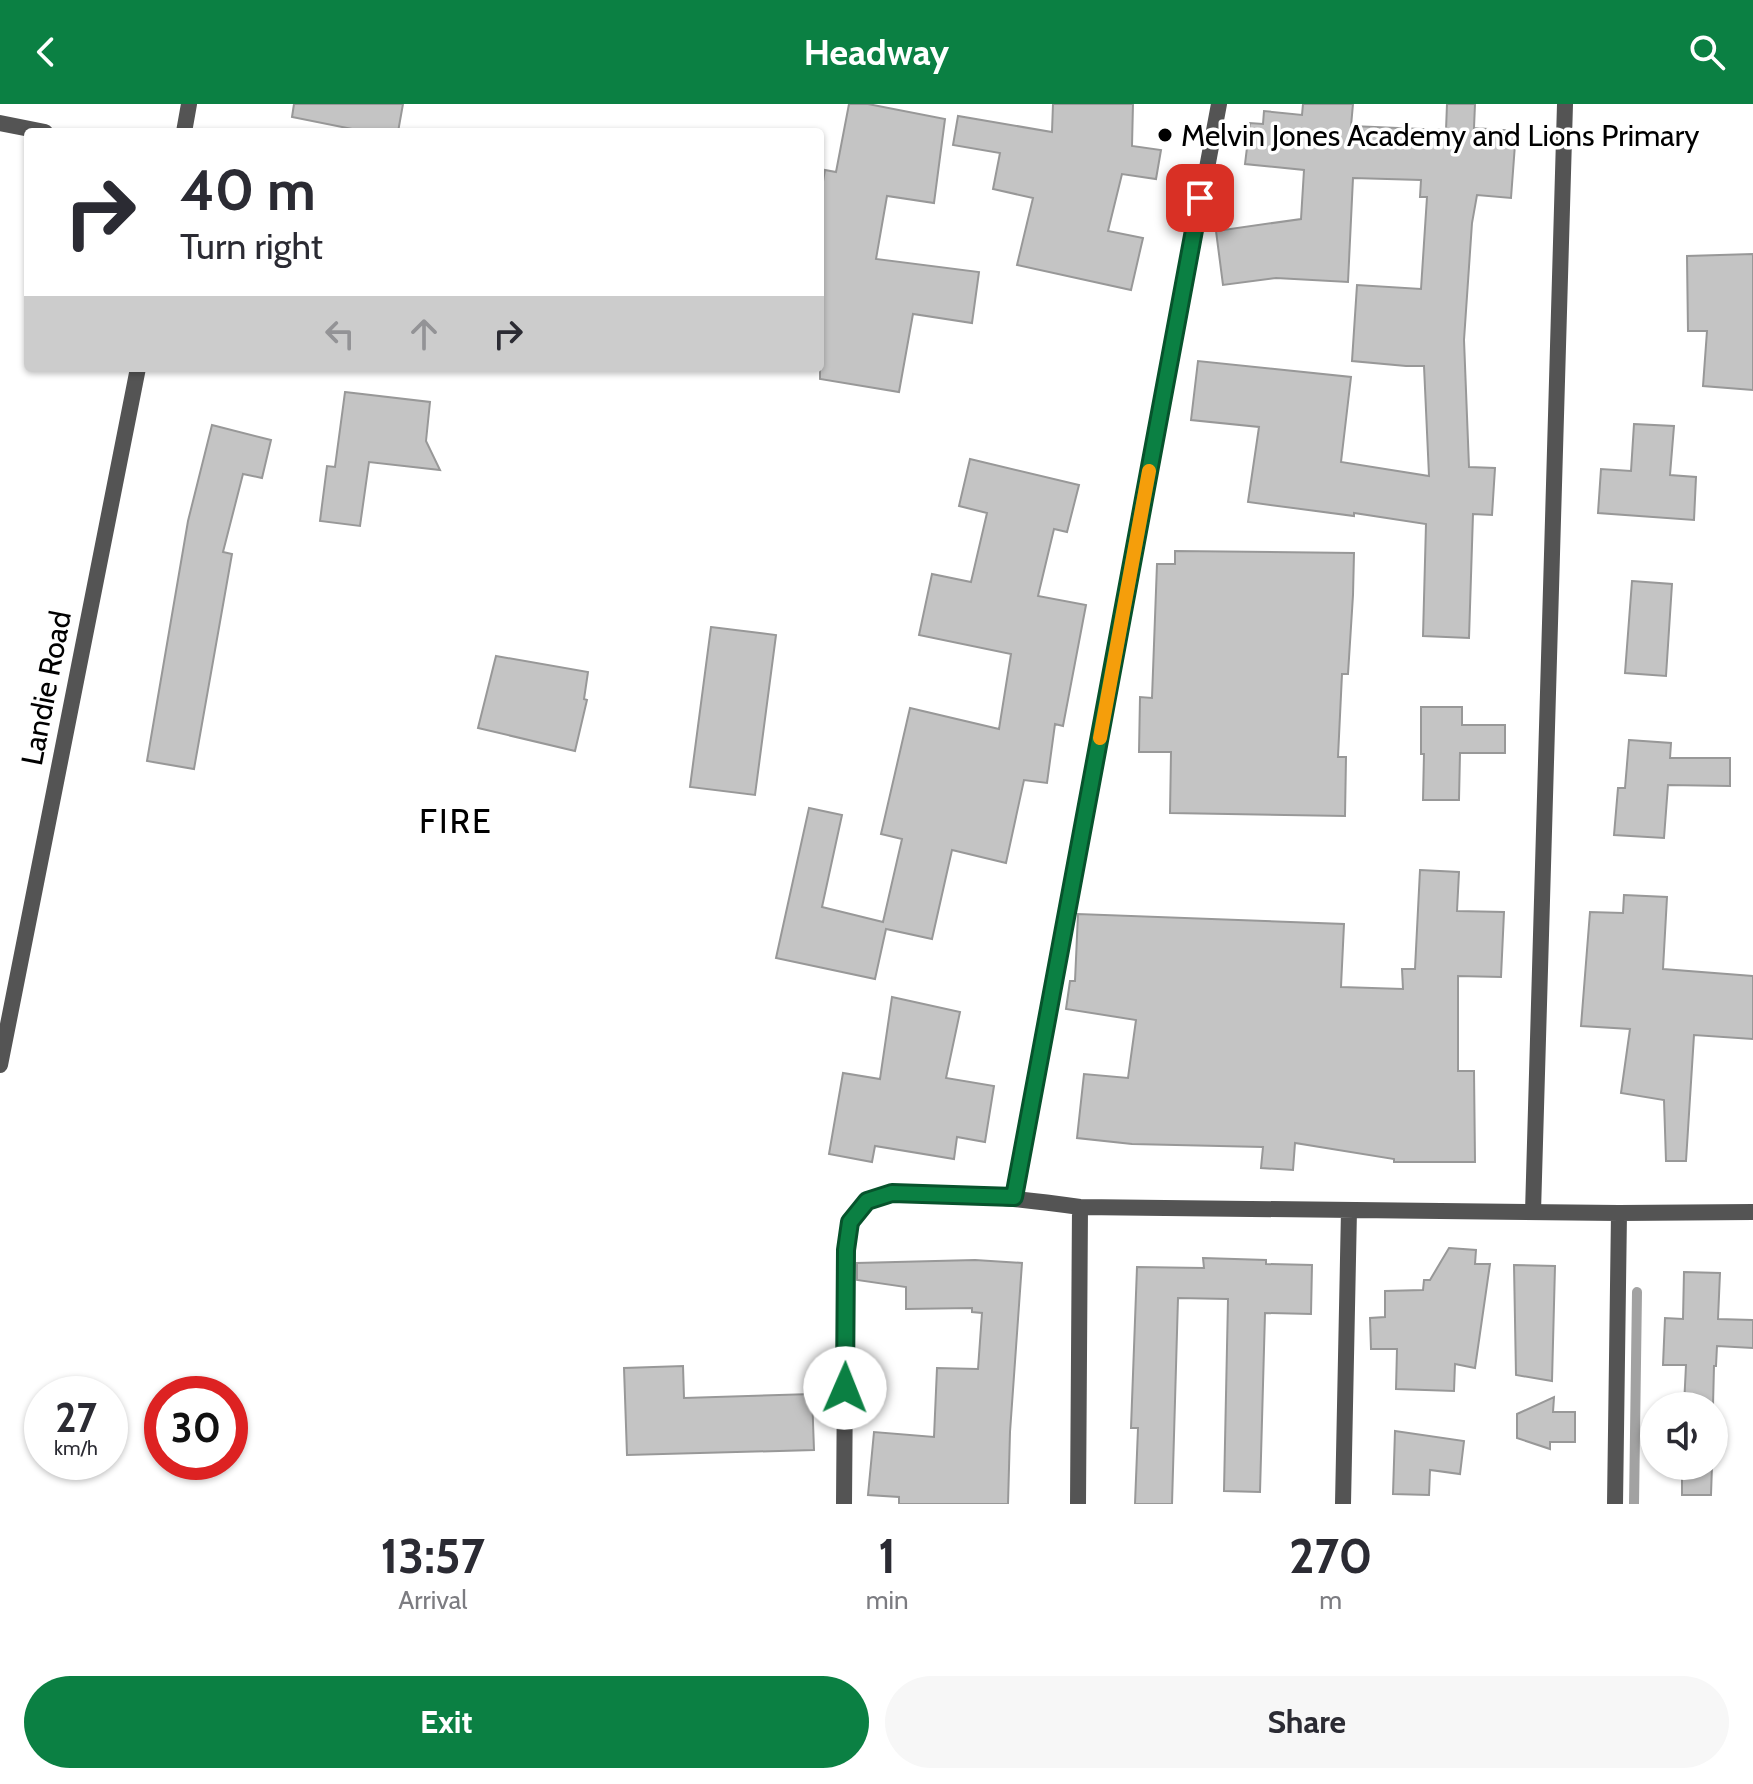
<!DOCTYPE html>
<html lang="en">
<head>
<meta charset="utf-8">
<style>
  body { margin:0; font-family:Cabin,sans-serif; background:#f7f7f7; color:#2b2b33; height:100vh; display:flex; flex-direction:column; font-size:30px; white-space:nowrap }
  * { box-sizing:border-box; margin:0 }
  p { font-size:26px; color:#7c7c81 }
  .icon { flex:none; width:44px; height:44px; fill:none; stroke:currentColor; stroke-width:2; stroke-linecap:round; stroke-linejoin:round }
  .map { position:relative; height:1400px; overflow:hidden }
  .sheet { display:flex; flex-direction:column; background:#fff; flex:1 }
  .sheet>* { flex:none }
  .top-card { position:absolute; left:24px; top:24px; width:800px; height:244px; border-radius:8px; box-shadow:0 2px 6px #0004; background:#fff; color:#2b2b33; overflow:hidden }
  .buttons { position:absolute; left:1640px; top:1288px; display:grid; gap:16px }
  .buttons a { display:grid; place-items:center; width:88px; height:88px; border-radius:50%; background:#fff; box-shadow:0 2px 6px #0004; font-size:40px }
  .speed { position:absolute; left:24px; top:1272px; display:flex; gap:16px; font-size:40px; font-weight:700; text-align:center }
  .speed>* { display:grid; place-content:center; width:104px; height:104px; border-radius:50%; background:#fff; box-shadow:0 2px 6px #0004; line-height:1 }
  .speed small { font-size:20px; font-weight:400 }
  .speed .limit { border:12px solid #d22; background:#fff; color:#111 }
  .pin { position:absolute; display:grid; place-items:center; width:68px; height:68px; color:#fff; margin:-34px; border-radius:16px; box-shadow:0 4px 12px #0006 }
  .me { position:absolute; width:88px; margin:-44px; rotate:1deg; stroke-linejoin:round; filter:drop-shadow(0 0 6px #0008) }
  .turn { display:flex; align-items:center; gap:28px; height:168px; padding:0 24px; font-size:36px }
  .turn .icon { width:104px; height:104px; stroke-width:2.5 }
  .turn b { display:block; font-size:56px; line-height:68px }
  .lanes { display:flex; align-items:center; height:76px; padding:0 24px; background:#0003; justify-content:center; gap:40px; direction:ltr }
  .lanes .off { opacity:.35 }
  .eta { display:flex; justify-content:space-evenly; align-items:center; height:136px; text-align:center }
  .eta b { font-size:48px; font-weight:700; line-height:56px }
  .button { display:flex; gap:16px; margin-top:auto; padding:16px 24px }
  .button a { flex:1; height:92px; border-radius:48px; background:#0b8043; color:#fff; font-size:32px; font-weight:700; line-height:92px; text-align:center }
  .button a+a { background:#f7f7f7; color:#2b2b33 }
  header { display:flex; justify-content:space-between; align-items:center; height:104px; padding:0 24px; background:#0b8043; color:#fff; font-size:36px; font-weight:700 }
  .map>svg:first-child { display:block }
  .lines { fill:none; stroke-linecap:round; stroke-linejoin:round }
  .stream { stroke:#a2a2a2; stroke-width:10 }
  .building { fill:#c4c4c4; stroke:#989898; stroke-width:2 }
  .street { stroke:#545454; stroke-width:16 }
  .route-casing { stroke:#07532c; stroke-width:20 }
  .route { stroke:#0b8043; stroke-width:14 }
  .slow { stroke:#f59e0b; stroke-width:14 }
  .poi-dot { fill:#000; stroke:#fff; stroke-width:3 }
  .labels { text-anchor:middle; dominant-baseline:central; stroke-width:7; stroke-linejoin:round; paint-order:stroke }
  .poi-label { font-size:30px; fill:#000; stroke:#fff; text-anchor:start }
  .street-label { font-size:30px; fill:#000; stroke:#fff }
  .quarter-label { font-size:34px; letter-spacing:2px; fill:#000; stroke:#fff }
</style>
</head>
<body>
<header><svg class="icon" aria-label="back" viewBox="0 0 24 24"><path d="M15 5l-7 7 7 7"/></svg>Headway<svg class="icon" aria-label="search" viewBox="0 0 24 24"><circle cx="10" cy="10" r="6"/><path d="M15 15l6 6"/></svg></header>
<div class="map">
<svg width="1753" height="1400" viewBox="0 0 1753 1400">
  <rect width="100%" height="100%" fill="#fff"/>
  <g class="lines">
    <path class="stream" d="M1634 1400 1637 1188"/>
  </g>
  <path class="building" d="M294 0H403L398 28H367L292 13Z
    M849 0H868L945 15 934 99 887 92 876 155 979 168 972 219 913 210 899 288 820 275V94L825 66 836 68Z
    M1053 0H1133L1132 42 1161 46 1156 75 1122 70 1108 127 1143 134 1131 186 1017 161 1033 94 993 85 1000 49 953 41 958 12 1052 28Z
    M1303 0H1353L1351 22 1446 26 1447 0H1475L1474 24 1516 27 1511 94 1477 91 1472 119 1464 236 1469 363 1495 364 1492 411 1473 410 1469 534 1423 532 1426 420 1354 409V412L1248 398 1259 323 1191 316 1198 257 1351 273 1341 358 1429 372 1424 262H1406L1352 257 1357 181 1421 185 1427 93H1420L1421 76 1353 74 1348 178 1276 174 1223 181 1216 127 1301 115 1304 66 1245 60 1250 19 1263 20 1264 7 1302 11Z
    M1753 150V286L1703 282 1707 227H1688L1687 152Z
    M345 288 430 298 426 337 440 366 369 358 360 422 320 417 327 362 335 363Z
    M1634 320 1674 322 1670 371 1696 373 1694 416 1598 409 1601 365 1631 367Z
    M212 321 271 336 262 374 243 370 223 448 232 450 194 665 147 657 188 417Z
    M970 355 1079 381 1067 428 1054 425 1038 492 1086 501 1063 622 1055 620 1047 679 1024 676 1006 759 952 746 932 835 886 825 875 875 776 854 809 704 842 711 822 803 883 818 902 735 881 730 910 604 999 625 1011 550 919 531 932 470 971 478 987 409 959 402Z
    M1175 447 1354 449 1353 491 1348 570H1342L1338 653H1346L1345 712 1170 709 1171 648H1139L1140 593 1152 594 1157 460H1175Z
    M1632 477 1672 480 1666 572 1625 569Z
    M711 523 776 531 755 691 690 683Z
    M496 552 588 568 584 595 587 596 575 647 478 624Z
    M1421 603H1462V621H1505V649H1460L1459 696H1423L1424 650H1421Z
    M1629 636 1671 639 1670 654H1730V682L1668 681 1664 734 1614 731 1618 684H1625Z
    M1420 766 1459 768 1457 807 1504 808 1501 873 1458 872V967H1474L1475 1058H1394V1055L1295 1039 1293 1066 1261 1064 1263 1043 1132 1040 1077 1034 1084 970 1128 974 1136 916 1066 905 1070 877H1075L1078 810 1344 820 1341 883 1403 885 1402 865H1415Z
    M1624 791 1667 793 1663 865 1753 872V935L1694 931 1686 1057H1666L1664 996 1621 989 1630 925 1581 922 1590 808 1623 809Z
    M892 893 960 908 946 974 994 982 985 1038 957 1033 954 1055 875 1042 872 1058 829 1050 843 969 880 975Z
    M1449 1144 1476 1146 1475 1160H1490L1475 1264 1455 1260 1454 1287 1396 1285 1397 1245H1371L1370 1214 1385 1213V1187L1423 1186 1424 1176H1430Z
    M1203 1154 1266 1156V1160L1312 1161 1311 1210 1265 1209 1260 1388 1224 1387 1228 1195 1178 1194 1172 1400H1135L1138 1324H1131L1137 1163 1204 1164Z
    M975 1156 1022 1159 1010 1328 1008 1400H899V1393L868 1391 874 1328 934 1333 937 1264 978 1265 982 1209 972 1208V1204L906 1205V1183L857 1176V1159Z
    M1514 1161 1555 1162 1552 1277 1516 1271Z
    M1684 1168 1720 1169 1718 1215 1753 1216V1244L1717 1242 1716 1262H1714L1713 1302H1684L1686 1261H1663L1665 1214 1683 1215Z
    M683 1262 684 1294 812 1290 814 1346 627 1351 624 1264Z
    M1554 1293 1553 1308H1575V1338H1550V1345L1517 1334V1310Z
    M1395 1327 1464 1337 1460 1370 1430 1366 1429 1391 1393 1390Z
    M1682 1362H1712L1711 1391H1682Z"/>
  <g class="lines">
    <path class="street" d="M0 19 45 28
      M184 28 189 0
      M0 961 138 264
      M1014 1093 1219 0
      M1533 1108 1565 0
      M844 1400 846 1146C849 1129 851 1109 867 1097 892 1078 1044 1098 1080 1103L1619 1109 1753 1108
      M1078 1400 1080 1103
      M1343 1400 1349 1106
      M1615 1400 1619 1109"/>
  </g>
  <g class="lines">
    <g class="route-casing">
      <path id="route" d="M845 1284 846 1146 850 1118 867 1097 892 1089 1014 1093 1200 94"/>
    </g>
    <use href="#route" class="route"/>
    <path class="slow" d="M1100 634 1149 367"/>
  </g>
  <circle class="poi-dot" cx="1165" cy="31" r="8"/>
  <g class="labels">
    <g class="poi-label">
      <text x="1181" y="31">Melvin Jones Academy and Lions Primary</text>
    </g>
    <g class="street-label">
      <text transform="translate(46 584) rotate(-79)">Landie Road</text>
    </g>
    <g class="quarter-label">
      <text x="456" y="717">FIRE</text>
    </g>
  </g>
</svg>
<div class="buttons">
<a><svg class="icon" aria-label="sound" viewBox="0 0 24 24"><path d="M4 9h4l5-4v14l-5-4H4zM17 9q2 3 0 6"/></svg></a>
</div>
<div class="speed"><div>27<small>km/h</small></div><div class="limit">30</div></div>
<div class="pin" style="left:1200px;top:94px;background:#d93025"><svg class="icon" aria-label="arrive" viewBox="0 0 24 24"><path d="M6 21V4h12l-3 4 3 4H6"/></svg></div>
<svg class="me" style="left:845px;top:1284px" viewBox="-20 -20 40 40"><circle r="19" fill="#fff"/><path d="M0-13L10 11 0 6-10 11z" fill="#0b8043"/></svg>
<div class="top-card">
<div class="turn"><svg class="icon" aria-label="right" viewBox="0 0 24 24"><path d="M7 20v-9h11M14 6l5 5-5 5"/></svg><div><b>40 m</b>Turn right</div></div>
<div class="lanes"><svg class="icon off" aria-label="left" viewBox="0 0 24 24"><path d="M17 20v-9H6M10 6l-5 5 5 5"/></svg><svg class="icon off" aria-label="ahead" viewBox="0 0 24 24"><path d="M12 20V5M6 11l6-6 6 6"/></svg><svg class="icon" aria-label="right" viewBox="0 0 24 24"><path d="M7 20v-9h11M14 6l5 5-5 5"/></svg></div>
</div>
</div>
<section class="sheet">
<div class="eta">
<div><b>13:57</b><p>Arrival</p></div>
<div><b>1</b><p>min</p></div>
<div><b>270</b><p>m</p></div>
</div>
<div class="button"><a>Exit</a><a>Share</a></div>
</section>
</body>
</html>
